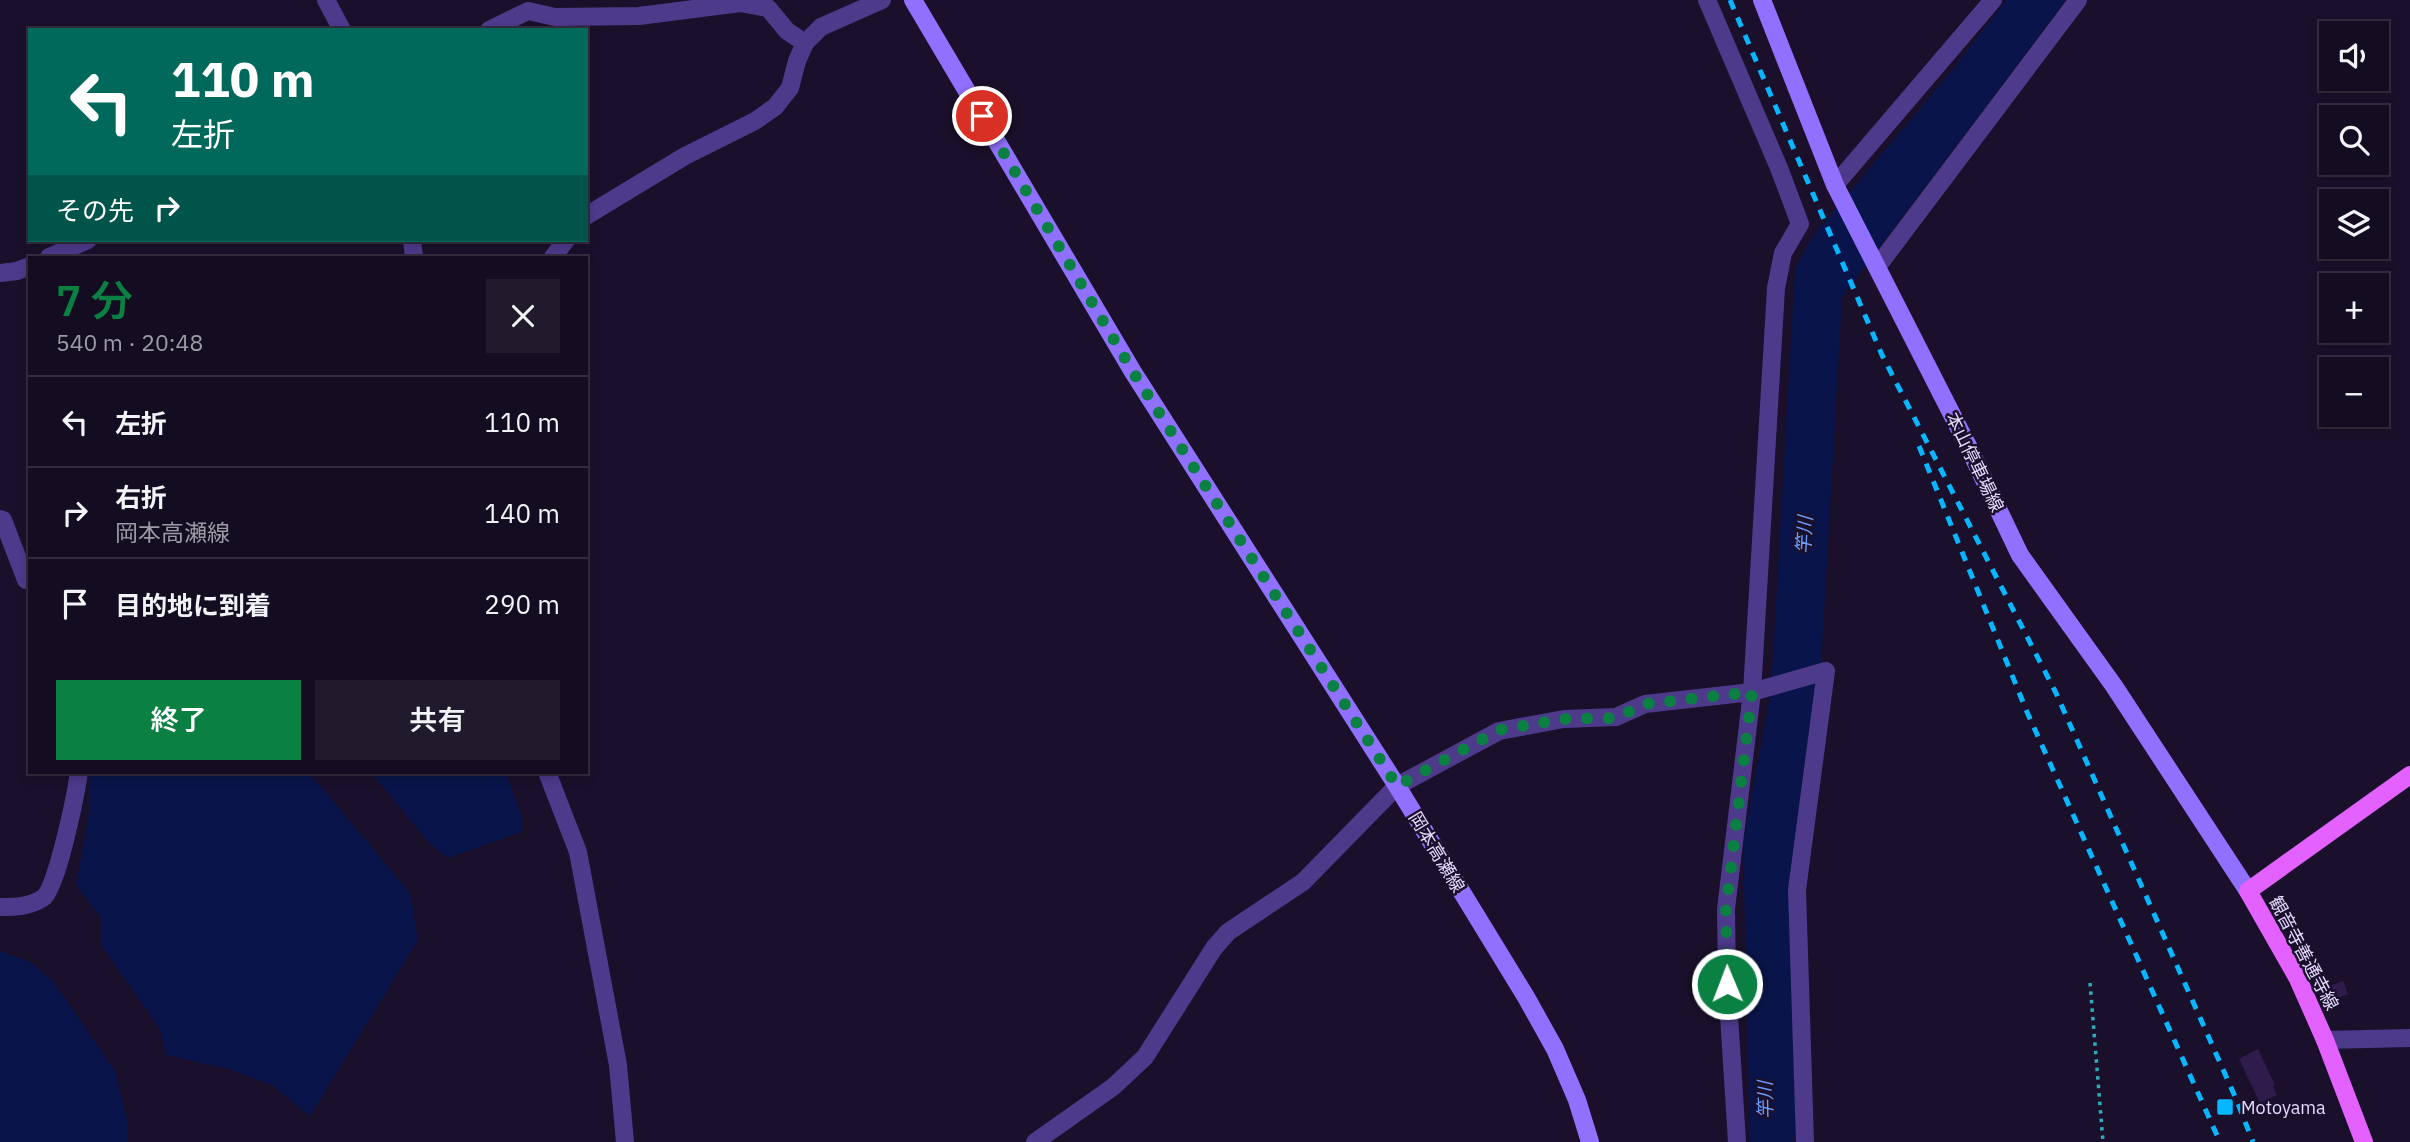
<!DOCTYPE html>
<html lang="ja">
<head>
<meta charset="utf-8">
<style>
  body { margin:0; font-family:"IBM Plex Sans","Noto Sans JP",sans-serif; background:#211a2d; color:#f1f3f6; height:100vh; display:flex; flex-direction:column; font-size:26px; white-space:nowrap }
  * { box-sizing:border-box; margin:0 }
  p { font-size:23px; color:#9d9ba5 }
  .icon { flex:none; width:38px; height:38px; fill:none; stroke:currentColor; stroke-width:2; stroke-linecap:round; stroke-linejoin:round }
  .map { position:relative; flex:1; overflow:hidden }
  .panel { position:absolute; left:28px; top:256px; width:560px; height:518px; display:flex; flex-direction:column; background:#140c20; border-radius:0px; box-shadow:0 4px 10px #0003,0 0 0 2px #332c3e }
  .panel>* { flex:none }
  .top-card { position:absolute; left:28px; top:28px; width:560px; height:214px; border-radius:0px; box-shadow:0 4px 10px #0003,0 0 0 2px #332c3e; background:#00695c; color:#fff; overflow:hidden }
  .controls { position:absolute; left:2319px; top:21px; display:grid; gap:14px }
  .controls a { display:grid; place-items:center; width:70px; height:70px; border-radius:0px; background:#140c20; box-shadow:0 4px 10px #0003,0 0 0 2px #332c3e; font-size:35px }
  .pin { position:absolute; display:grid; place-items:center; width:60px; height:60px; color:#fff; margin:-30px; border:4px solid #fff; border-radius:50%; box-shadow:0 2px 7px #0007 }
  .me { position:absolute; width:77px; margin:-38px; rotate:359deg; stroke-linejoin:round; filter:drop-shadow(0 0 5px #0008) }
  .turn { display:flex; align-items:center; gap:24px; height:147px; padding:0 28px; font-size:32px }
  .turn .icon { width:91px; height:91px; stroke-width:2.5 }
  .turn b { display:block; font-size:49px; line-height:60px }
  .then { display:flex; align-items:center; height:66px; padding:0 28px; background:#0003; gap:14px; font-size:26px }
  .round { display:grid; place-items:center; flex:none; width:74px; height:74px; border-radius:0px; background:#211a2d }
  .head { display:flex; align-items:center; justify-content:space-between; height:119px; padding:0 28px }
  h1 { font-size:42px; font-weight:600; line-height:52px; color:#0b8043 }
  .primary-button { display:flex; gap:14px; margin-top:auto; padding:14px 28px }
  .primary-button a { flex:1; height:80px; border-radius:0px; background:#0b8043; color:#fff; font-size:28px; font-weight:600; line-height:80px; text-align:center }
  .primary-button a+a { background:#211a2d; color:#f1f3f6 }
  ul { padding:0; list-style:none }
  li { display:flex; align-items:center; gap:21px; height:91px; padding:0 28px; border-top:2px solid #332c3e }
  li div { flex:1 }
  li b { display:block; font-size:26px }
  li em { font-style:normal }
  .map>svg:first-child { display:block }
  .water { fill:#09154a }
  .building { fill:#2f1c4c }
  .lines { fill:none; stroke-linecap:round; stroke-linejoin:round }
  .path { stroke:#2dacc0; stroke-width:3.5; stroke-dasharray:3.5 5; stroke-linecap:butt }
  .minor { stroke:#4d3a8b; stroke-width:18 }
  .secondary { stroke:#9071ff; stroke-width:18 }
  .primary { stroke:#e261ff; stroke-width:18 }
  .rail { stroke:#06b6ff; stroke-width:5; stroke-dasharray:10 9; stroke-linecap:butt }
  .route { stroke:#0b8043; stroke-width:12; stroke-dasharray:0 21.6 }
  .poi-dot { fill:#06b6ff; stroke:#1a102b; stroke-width:2.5 }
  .labels { text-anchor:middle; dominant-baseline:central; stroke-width:5; stroke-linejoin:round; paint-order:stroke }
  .street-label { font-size:18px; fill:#e5daff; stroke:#1a102b }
  .poi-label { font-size:18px; fill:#e5daff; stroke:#1a102b; text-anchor:start }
  .water-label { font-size:19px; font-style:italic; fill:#689cff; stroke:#1a102b }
</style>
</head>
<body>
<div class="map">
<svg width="2410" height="1142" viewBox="0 0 2410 1142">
  <rect width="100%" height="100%" fill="#1a102b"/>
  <path class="water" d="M2006 0H2066L1842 297 1821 665 1789 893 1798 1102 1794 1142H1750L1743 843 1771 692 1795 270 1812 237 1954 68Z
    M89 772H309L410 893 418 940 310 1116 272 1085 228 1069 166 1055 160 1029 101 945V919L76 884 89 814Z
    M371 772H505L522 816 521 832 448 858 429 843Z
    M0 951 30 962 53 981 115 1071 128 1124V1142H0Z"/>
  <path class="building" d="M2343 981 2348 994 2322 1004 2316 991Z
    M2258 1049 2275 1085 2273 1086 2277 1095 2260 1103 2239 1059Z"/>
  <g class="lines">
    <path class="path" d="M2090 983 2103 1142"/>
    <path class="minor" d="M326 0 342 30
      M1707 0 1779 168 1800 224 1783 253 1776 288 1752 692 1726 909 1727 984 1737 1142
      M489 30 528 11 555 17 639 16 740 3 768 8 787 31 805 43
      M1835 185 1993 0
      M586 216 685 156 755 121 775 107 790 88 797 61 805 43 821 27 882 0
      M412 240 414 257
      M49 257 88 240
      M553 257 566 240
      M1877 267 2078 0
      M0 273 17 271 30 266
      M0 519 3 520 26 580 30 579
      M547 772 578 852 618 1065 625 1142
      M0 907C15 907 29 907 43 898 57 889 76 793 79 772
      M2325 1040 2410 1038
      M1035 1142 1113 1087 1145 1057 1214 948 1228 932 1303 882 1397 786 1499 731 1564 719 1616 717 1645 704 1752 692 1826 671 1797 890 1805 1142"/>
    <path class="secondary" d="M913 0 1133 372 1397 786 1526 997 1555 1049 1577 1100 1590 1142
      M1762 0 1835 185 1967 444 2020 555 2114 686 2248 891"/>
    <path class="primary" d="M2364 1142 2325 1040 2298 979 2248 891 2410 775"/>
    <path class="rail" d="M1730 0 1882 355 2056 693 2237 1101 2253 1142
      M1919 446 2027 712 2220 1142"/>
  </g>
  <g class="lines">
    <path class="route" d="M982 116 1133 372 1397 786 1499 730 1564 719 1616 718 1645 704 1752 692 1726 909 1727 984"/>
  </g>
  <rect class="poi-dot" x="2216" y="1098" width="18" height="18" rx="3.5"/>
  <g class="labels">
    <g class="street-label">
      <text transform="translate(1975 462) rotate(64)">本山停車場線</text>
      <text transform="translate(1437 852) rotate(59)">岡本高瀬線</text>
      <text transform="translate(2304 953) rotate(62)">観音寺善通寺線</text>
    </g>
    <g class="poi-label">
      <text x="2241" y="1107">Motoyama</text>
    </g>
    <g class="water-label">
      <text transform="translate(1804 535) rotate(-87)">竿川</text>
      <text transform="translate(1765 1100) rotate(-91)">竿川</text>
    </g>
  </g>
</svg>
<div class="controls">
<a><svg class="icon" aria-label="sound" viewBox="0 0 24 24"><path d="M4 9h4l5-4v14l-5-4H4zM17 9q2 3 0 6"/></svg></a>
<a><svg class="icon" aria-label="search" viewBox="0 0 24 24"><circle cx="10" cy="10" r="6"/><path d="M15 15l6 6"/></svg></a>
<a><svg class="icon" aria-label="layers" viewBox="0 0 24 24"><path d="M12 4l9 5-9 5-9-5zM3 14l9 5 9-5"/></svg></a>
<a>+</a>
<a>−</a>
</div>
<div class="pin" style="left:982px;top:116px;background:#d93025"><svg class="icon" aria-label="arrive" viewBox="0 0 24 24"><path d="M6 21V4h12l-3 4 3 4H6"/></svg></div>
<svg class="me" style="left:1727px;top:984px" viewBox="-20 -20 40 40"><circle r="17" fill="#0b8043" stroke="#fff" stroke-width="3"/><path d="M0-11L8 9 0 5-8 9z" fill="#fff"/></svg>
<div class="top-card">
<div class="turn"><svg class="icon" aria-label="left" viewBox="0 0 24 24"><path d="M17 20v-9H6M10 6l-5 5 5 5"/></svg><div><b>110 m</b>左折</div></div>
<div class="then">その先<svg class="icon" aria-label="right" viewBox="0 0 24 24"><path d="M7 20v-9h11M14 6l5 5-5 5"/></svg></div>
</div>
<section class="panel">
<div class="head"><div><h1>7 分</h1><p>540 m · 20:48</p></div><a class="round"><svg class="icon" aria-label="close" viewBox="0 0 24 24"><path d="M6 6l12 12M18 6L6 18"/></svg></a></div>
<ul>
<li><svg class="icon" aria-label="left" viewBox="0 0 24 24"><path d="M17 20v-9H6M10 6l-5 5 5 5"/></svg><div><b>左折</b></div><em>110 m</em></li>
<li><svg class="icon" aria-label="right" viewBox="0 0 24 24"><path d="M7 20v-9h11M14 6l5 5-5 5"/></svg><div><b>右折</b><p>岡本高瀬線</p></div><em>140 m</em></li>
<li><svg class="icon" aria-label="arrive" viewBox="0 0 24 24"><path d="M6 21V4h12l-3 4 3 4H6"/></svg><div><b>目的地に到着</b></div><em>290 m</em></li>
</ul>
<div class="primary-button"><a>終了</a><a>共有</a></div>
</section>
</div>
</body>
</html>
